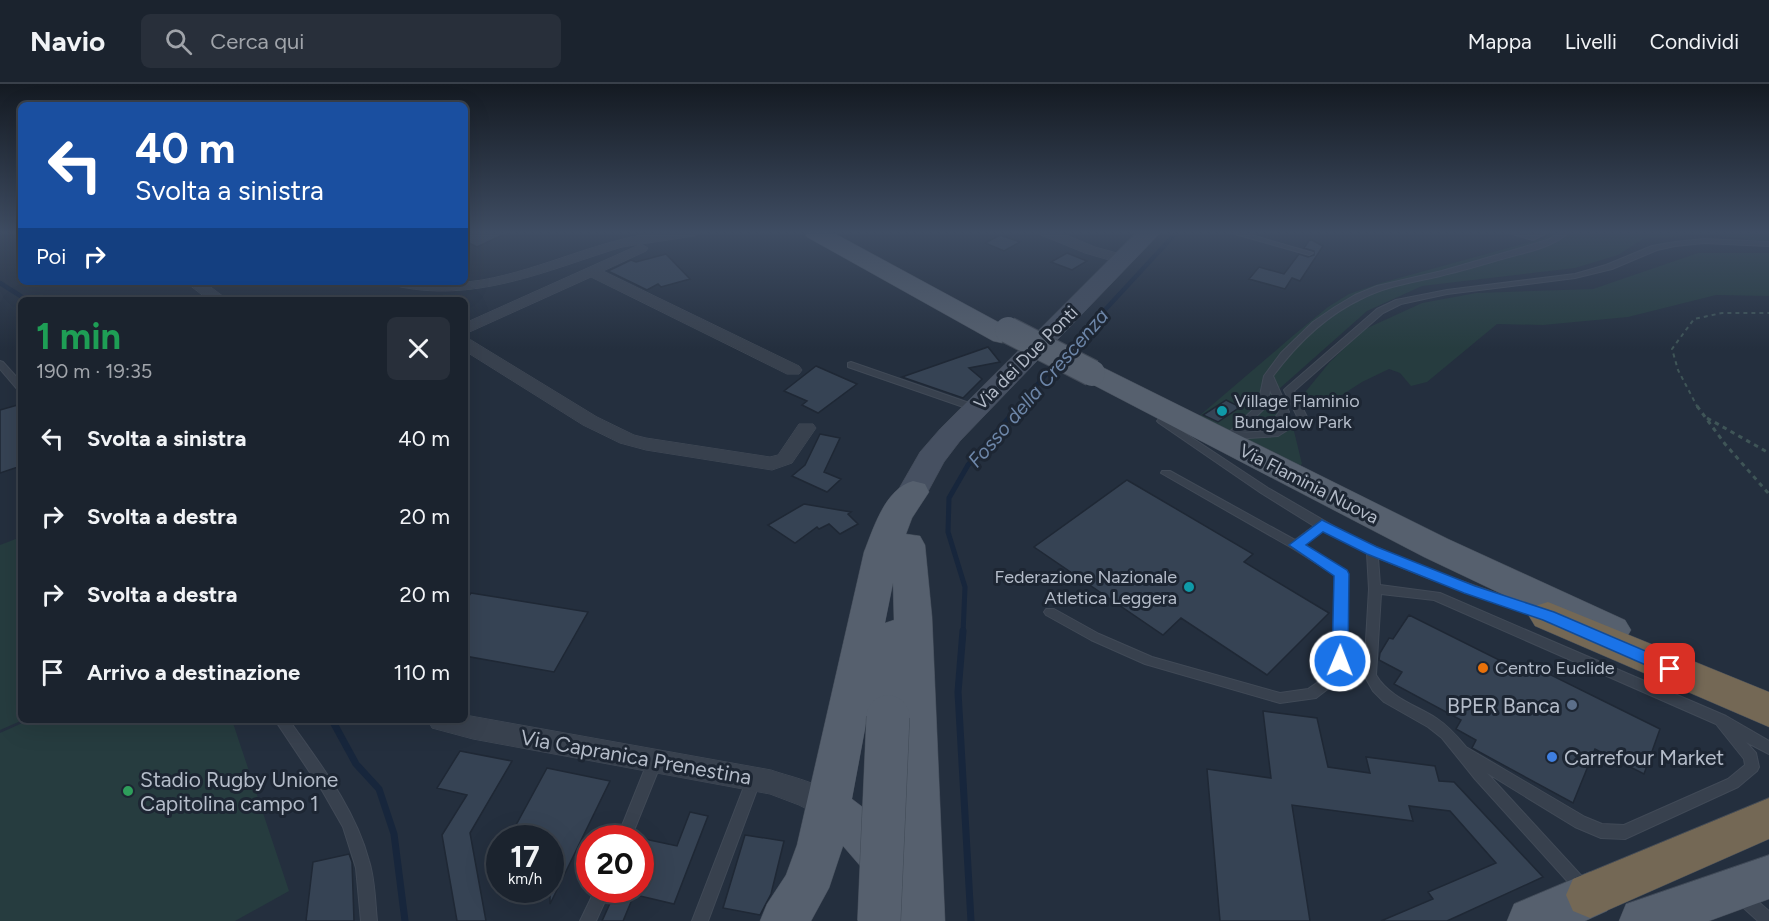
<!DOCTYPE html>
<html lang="it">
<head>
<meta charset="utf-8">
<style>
  body { margin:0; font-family:Figtree,sans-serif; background:#282f3a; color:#f1f3f6; height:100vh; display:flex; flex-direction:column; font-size:22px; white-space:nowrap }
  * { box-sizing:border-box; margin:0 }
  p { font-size:20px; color:#a0a4aa }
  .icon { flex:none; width:33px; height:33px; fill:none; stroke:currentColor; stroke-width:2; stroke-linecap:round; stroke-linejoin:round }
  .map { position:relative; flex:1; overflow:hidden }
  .sheet { position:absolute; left:18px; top:213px; width:450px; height:426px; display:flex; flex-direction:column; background:#1b232e; border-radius:9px; box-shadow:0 6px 24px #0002,0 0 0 2px #39404a }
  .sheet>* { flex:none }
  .banner { position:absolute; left:18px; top:18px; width:450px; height:183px; border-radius:9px; box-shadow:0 6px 24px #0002,0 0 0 2px #39404a; background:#1a4fa0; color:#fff; overflow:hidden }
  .speed { position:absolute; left:486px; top:741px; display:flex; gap:12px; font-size:30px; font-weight:700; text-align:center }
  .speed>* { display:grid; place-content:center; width:78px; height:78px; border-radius:50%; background:#1b232e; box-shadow:0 6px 24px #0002,0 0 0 2px #39404a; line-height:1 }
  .speed small { font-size:15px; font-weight:400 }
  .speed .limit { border:9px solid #d22; background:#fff; color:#111 }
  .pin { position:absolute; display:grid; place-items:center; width:51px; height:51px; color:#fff; margin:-26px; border-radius:12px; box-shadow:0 3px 9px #0006 }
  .me { position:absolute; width:66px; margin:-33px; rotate:1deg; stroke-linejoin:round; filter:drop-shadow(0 0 4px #0008) }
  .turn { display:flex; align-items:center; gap:21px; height:126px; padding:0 18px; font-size:27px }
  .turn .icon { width:78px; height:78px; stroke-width:2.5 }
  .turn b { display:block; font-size:42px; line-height:51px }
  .then { display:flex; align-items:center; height:57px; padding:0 18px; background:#0003; gap:12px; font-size:22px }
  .round { display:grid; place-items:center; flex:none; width:63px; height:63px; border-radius:9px; background:#282f3a }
  .overview { display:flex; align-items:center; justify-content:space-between; height:102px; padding:0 18px }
  h1 { font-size:36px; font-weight:700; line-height:45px; color:#1e9e55 }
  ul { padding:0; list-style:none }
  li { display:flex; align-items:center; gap:18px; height:78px; padding:0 18px }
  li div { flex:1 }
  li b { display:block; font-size:22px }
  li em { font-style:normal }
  header { display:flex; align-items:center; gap:36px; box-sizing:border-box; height:84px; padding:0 30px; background:#1b232e; border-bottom:2px solid #39404a }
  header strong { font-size:28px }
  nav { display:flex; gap:33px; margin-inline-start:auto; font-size:21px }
  .search { width:420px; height:54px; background:#282f3a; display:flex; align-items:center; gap:15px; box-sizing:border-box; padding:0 21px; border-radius:9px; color:#a0a4aa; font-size:22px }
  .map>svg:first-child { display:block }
  .green { fill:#263c3f }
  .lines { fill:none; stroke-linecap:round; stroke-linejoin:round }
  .stream-far2 { stroke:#17263c; stroke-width:4.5 }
  .stream-far1 { stroke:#17263c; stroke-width:5 }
  .stream { stroke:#17263c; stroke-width:7 }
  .building { fill:#364354; stroke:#1f2835; stroke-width:1.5 }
  .lane-casing { stroke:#414a57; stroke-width:2 }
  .street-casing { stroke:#414a57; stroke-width:1 }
  .secondary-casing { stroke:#414a57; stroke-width:1 }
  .primary-casing { stroke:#414a57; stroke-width:1 }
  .highway-casing { stroke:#434c59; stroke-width:1 }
  .path-far1 { stroke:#3f5557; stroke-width:2; stroke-dasharray:4 4; stroke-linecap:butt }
  .path { stroke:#3f5557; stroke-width:3; stroke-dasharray:4.5 4.5; stroke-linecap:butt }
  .lane { fill:#38414e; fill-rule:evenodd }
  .street { fill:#38414e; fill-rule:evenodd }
  .secondary { fill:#465061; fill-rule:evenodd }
  .primary { fill:#56606e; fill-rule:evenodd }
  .highway { fill:#746855; fill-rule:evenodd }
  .primary-bridge-far1-casing { stroke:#414a57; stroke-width:28; stroke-linecap:butt }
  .primary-bridge-casing { stroke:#414a57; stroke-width:44; stroke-linecap:butt }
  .primary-bridge-far1 { stroke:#56606e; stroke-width:26 }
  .primary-bridge { stroke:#56606e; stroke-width:43 }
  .route { fill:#1a73e8; stroke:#114b97; stroke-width:1.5 }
  .culture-dot { fill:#0f9aa8; stroke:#1d2633; stroke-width:2 }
  .food-dot { fill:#e8710a; stroke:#1d2633; stroke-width:2 }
  .service-dot { fill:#5c6f8a; stroke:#1d2633; stroke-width:2 }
  .shop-dot { fill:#3f7fe0; stroke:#1d2633; stroke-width:2 }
  .leisure-dot { fill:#2e9e5b; stroke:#1d2633; stroke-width:2 }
  .labels { text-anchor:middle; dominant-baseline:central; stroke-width:6; stroke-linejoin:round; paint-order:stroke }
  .street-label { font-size:18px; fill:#b4bcc9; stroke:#1d2633 }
  .poi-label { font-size:18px; fill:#b4bcc9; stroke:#1d2633; text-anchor:start }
  .water-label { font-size:20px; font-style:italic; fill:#6d86a8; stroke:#1d2633 }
  .near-poi-label { font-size:21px; fill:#b4bcc9; stroke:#1d2633; text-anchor:start }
  .near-street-label { font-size:21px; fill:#b4bcc9; stroke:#1d2633 }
</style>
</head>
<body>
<header>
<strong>Navio</strong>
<div class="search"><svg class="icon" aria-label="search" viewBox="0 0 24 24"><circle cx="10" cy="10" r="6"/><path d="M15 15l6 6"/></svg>Cerca qui</div>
<nav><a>Mappa</a><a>Livelli</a><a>Condividi</a></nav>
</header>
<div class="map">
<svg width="1769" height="837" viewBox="0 0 1769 837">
  <rect width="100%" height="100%" fill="#242f3e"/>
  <path class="green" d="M1553 148H1769V158L1706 150 1643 155 1618 171 1575 184 1422 202 1367 227 1279 305 1293 343 1302 380 1299 382 1198 333 1295 250 1328 223 1349 210 1381 199 1544 154Z
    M1698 169H1769V212L1716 211 1628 233 1543 241 1497 240 1427 298 1411 302 1400 289 1389 285 1362 298 1320 325 1302 312 1329 279 1363 246 1422 219 1476 209 1593 205Z
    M21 453V636H23L0 646V461Z
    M29 636H232L289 807 235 837H0V649Z"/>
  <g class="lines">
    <path class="stream-far2" d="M0 199 27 216
      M1066 268 1177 148
      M1017 324 1056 279"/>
    <path class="stream-far1" d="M963 549 965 503 948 448 949 414 968 381 1019 322"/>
    <path class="stream" d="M963 547 958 608 971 837
      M332 636 356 680 379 705 394 750 405 837"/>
  </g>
  <path class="building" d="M465 148H509L477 163 465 157Z
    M1000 151 1020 158 1004 167 985 159Z
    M1310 155 1323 162 1300 197 1292 194 1285 205 1249 195 1259 183 1284 190 1299 170 1308 173 1314 171V167L1304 164Z
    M1067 169 1087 177 1072 186 1051 178Z
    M666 170 690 195 661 203 658 200 647 206 608 187 631 176 636 178Z
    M988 263 1000 278 969 284 982 295 963 314 902 293Z
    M816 282 857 300 818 329 802 321 807 317 784 307Z
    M1226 316 1240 323 1218 338 1203 331Z
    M21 320V382L0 389V326Z
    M820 350 840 354 824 388 841 395 827 408 792 392 805 381Z
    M1127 396 1253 470 1244 478 1329 529 1267 591 1181 534 1163 551 1034 463Z
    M804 420 851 428 848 430 858 440 840 450 829 440 819 445 817 443 795 459 768 441Z
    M471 509 588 528 554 588 465 572V517Z
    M1409 531 1517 585 1520 580 1544 591 1545 588 1660 645 1644 690 1595 665 1573 719 1472 664 1476 656 1456 645 1461 636 1394 600 1402 588 1379 576 1380 569 1389 554 1393 555Z
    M1263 627 1317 634 1328 683 1370 689 1366 673 1435 682 1439 697 1454 698 1543 793 1447 837H1381L1433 815 1428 808 1496 779 1450 727 1409 722 1413 737 1292 721 1310 837H1220L1207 685 1271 694Z
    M460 667 512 677 470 749 486 837H457L442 751 467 711 437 704Z
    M547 684 610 697 550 820V754H509Z
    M690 728 708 732 674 820 640 812V754L677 762Z
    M745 751 784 757 771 810 760 831 723 824Z
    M349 770 352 778 354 837H306L313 778Z
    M616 806H636L623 837H602Z"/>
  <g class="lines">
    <g class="lane-casing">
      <path id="lane" d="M1228 148H1241L1313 169 1309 171Z
        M1505 148H1518L1532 152 1539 148H1549L1533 156Z
        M1560 148H1569C1551 165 1524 168 1502 175 1481 181 1461 187 1440 192 1414 198 1386 202 1361 215 1325 232 1296 261 1273 292L1289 328 1277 344 1239 349 1273 347 1297 332 1284 306 1286 304 1377 225 1396 216 1447 206 1575 190 1606 181 1652 162 1675 158 1704 155 1769 158V162L1704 159 1675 162 1657 166 1612 185 1575 194 1447 210 1401 220 1383 229 1294 307 1307 333 1305 335 1278 352 1233 355 1228 357 1223 354 1258 321 1264 292 1281 269 1313 238 1335 223 1355 211 1377 202 1442 187 1521 164 1550 155ZM1270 306 1279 328 1271 339 1247 341 1267 322Z
        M0 277 3 278 21 298V307L18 306 0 285Z
        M851 278 978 322 980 324 975 327 972 326 848 283V279Z
        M1162 334 1268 404 1349 451 1419 482 1549 528 1551 531 1549 534H1541L1433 496 1378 474 1380 501 1440 509 1726 632 1769 657V670L1746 658 1756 669 1759 683 1757 687 1738 703 1625 755 1601 754 1575 743 1487 689 1588 799 1591 804 1588 809 1583 811 1578 809 1475 695 1442 654 1428 643 1384 618 1373 607 1364 591 1369 505 1367 469 1322 446 1304 461 1346 487 1348 490 1346 577 1341 590 1329 604 1316 614 1280 619 1145 580 1091 556 1046 531 1044 528 1046 525H1054L1099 550 1152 573 1280 609 1308 605 1321 596 1332 584 1334 577 1336 492 1292 464 1161 389 1162 387H1170L1295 456 1314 442 1261 409 1159 339 1157 337 1159 335ZM1381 510 1434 516 1716 640 1744 675 1745 681 1728 695 1624 741 1602 740 1585 733 1466 663C1457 652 1448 642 1436 634 1415 621 1389 613 1376 591Z
        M275 636H289C320 680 355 724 369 777 375 796 375 817 377 837H361L356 784 343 743 323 708Z
        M655 671 660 673 662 677 631 754H617L648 677 650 673Z
        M754 689 759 691 761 695 708 837H692L747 695 749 691Z
        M1741 805 1746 807 1769 827V837H1758L1736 817 1733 812 1736 807Z
        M595 806H610L596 837H580Z"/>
    </g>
    <g class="street-casing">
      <path id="street" d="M661 148H701L694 152 641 160 648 164 646 167 603 187 799 282 802 286 799 290H787L591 193 465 250V239L641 160 622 163C547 186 473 221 392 201L390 198C421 198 452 201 482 196 544 185 599 155 661 148Z
        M1039 148H1059L1095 163 1128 172 1131 175 1123 180 1085 169 1041 151Z
        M186 198H204L228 216H209Z
        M465 255 471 256 597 333 634 351 646 354 770 373 778 371 799 340H813L816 344 792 379 772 386 646 366 620 359 583 341 465 267Z
        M465 631 771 686C793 694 832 700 842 723L838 732 828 736 799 721 770 710 473 655 432 644 428 636H465Z"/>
    </g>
    <g class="secondary-casing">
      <path id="secondary" d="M1137 148H1161L960 357 944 378 924 415 913 418 902 415 897 408 920 368 940 345Z"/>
    </g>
    <g class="primary-casing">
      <path id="primary" d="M804 148H832L1011 245 1015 251 1011 257 1002 259 993 257 807 153Z
        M1092 281 1102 283 1448 455 1625 536 1631 546 1625 556 1612 560 1599 556 1424 473 1082 295 1078 289 1082 283Z
        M913 397 925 400 929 408 912 434 906 450 920 452 925 461 932 533 945 837H897L896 803 891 805 875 799 843 762 829 804 811 837H760L767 820 786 791 797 761 864 468C874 443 885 405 913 397ZM893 499 894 536 885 539ZM868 629 874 645 888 650 895 648 896 755 877 734 852 715Z
        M1769 771V815L1709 837H1619L1626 820Z
        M1590 788 1607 795 1614 811 1607 827 1585 837H1507L1514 820Z"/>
    </g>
    <g class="highway-casing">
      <path id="highway" d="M1548 518 1769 608V643L1535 542 1529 532 1535 522Z
        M1769 714V755L1590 834 1573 827 1566 811 1573 795Z"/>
    </g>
    <path class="path-far1" d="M1698 324 1678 286 1672 265 1694 235 1722 229H1769"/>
    <path class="path" d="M1697 322 1725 360 1769 410
      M1707 334 1769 369"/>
    <use href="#lane" class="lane"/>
    <use href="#street" class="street"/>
    <use href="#secondary" class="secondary"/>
    <use href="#primary" class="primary"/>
    <use href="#highway" class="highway"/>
    <g class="primary-bridge-far1-casing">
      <path id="primary-bridge-far1" d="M1008 246 1092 289"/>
    </g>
    <g class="primary-bridge-casing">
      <path id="primary-bridge" d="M879 837 888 633"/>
    </g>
    <use href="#primary-bridge-far1" class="primary-bridge-far1"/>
    <use href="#primary-bridge" class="primary-bridge"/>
  </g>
  <linearGradient id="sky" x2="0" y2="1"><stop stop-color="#141a22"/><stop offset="0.56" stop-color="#3f4d63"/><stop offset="1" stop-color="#3f4d63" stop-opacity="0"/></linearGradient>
  <rect width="1769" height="265" fill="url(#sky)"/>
  <path class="route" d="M1322 436 1377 463 1475 502 1554 528 1676 580 1678 585 1676 589 1670 591 1664 589 1543 536 1464 509 1367 470 1323 448 1306 461 1347 486 1349 490 1348 577 1346 581 1340 583 1334 581 1332 577 1334 492 1289 461Z"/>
  <g class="culture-dot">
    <circle cx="1222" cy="327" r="6"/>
    <circle cx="1189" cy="503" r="6"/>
  </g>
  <circle class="food-dot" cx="1483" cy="584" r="6"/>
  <circle class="service-dot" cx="1572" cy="621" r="6"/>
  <circle class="shop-dot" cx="1552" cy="673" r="6"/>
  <circle class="leisure-dot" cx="128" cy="707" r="6"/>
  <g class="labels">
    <g class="street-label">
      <text transform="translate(1026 274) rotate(-45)">Via dei Due Ponti</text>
      <text transform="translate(1309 400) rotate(27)">Via Flaminia Nuova</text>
    </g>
    <g class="poi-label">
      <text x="1234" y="317">Village Flaminio<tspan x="1234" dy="21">Bungalow Park</tspan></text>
      <text x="1177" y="493" text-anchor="end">Federazione Nazionale<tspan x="1177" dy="21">Atletica Leggera</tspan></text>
      <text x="1495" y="584">Centro Euclide</text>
    </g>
    <g class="water-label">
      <text transform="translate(1038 304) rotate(-49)">Fosso della Crescenza</text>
    </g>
    <g class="near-poi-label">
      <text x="1560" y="621" text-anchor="end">BPER Banca</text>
      <text x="1564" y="673">Carrefour Market</text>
      <text x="140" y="695">Stadio Rugby Unione<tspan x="140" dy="24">Capitolina campo 1</tspan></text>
    </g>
    <g class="near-street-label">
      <text transform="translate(636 673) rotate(10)">Via Capranica Prenestina</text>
    </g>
  </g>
</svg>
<div class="speed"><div>17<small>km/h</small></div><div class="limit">20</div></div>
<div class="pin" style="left:1670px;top:585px;background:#d93025"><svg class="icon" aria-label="arrive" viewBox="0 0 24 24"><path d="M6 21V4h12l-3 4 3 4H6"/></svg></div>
<svg class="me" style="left:1340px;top:577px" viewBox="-20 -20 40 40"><circle r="17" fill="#1a73e8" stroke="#fff" stroke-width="3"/><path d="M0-11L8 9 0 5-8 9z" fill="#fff"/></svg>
<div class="banner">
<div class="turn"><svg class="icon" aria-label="left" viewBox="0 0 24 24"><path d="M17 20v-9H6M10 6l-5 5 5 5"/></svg><div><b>40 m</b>Svolta a sinistra</div></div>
<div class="then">Poi<svg class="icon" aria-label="right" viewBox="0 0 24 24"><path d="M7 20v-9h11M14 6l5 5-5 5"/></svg></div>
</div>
<section class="sheet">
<div class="overview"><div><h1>1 min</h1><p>190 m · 19:35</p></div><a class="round"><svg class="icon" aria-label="close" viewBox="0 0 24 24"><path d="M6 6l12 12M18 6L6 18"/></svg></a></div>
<ul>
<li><svg class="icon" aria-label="left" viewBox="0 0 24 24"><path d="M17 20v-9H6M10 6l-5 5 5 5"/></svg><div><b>Svolta a sinistra</b></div><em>40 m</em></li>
<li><svg class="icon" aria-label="right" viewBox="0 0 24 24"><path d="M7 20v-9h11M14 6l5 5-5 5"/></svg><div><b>Svolta a destra</b></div><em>20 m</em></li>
<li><svg class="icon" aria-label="right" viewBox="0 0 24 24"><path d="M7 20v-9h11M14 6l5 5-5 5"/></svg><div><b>Svolta a destra</b></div><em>20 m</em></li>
<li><svg class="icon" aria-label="arrive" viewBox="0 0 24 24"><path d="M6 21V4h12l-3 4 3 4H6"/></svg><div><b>Arrivo a destinazione</b></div><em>110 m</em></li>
</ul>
</section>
</div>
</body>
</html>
